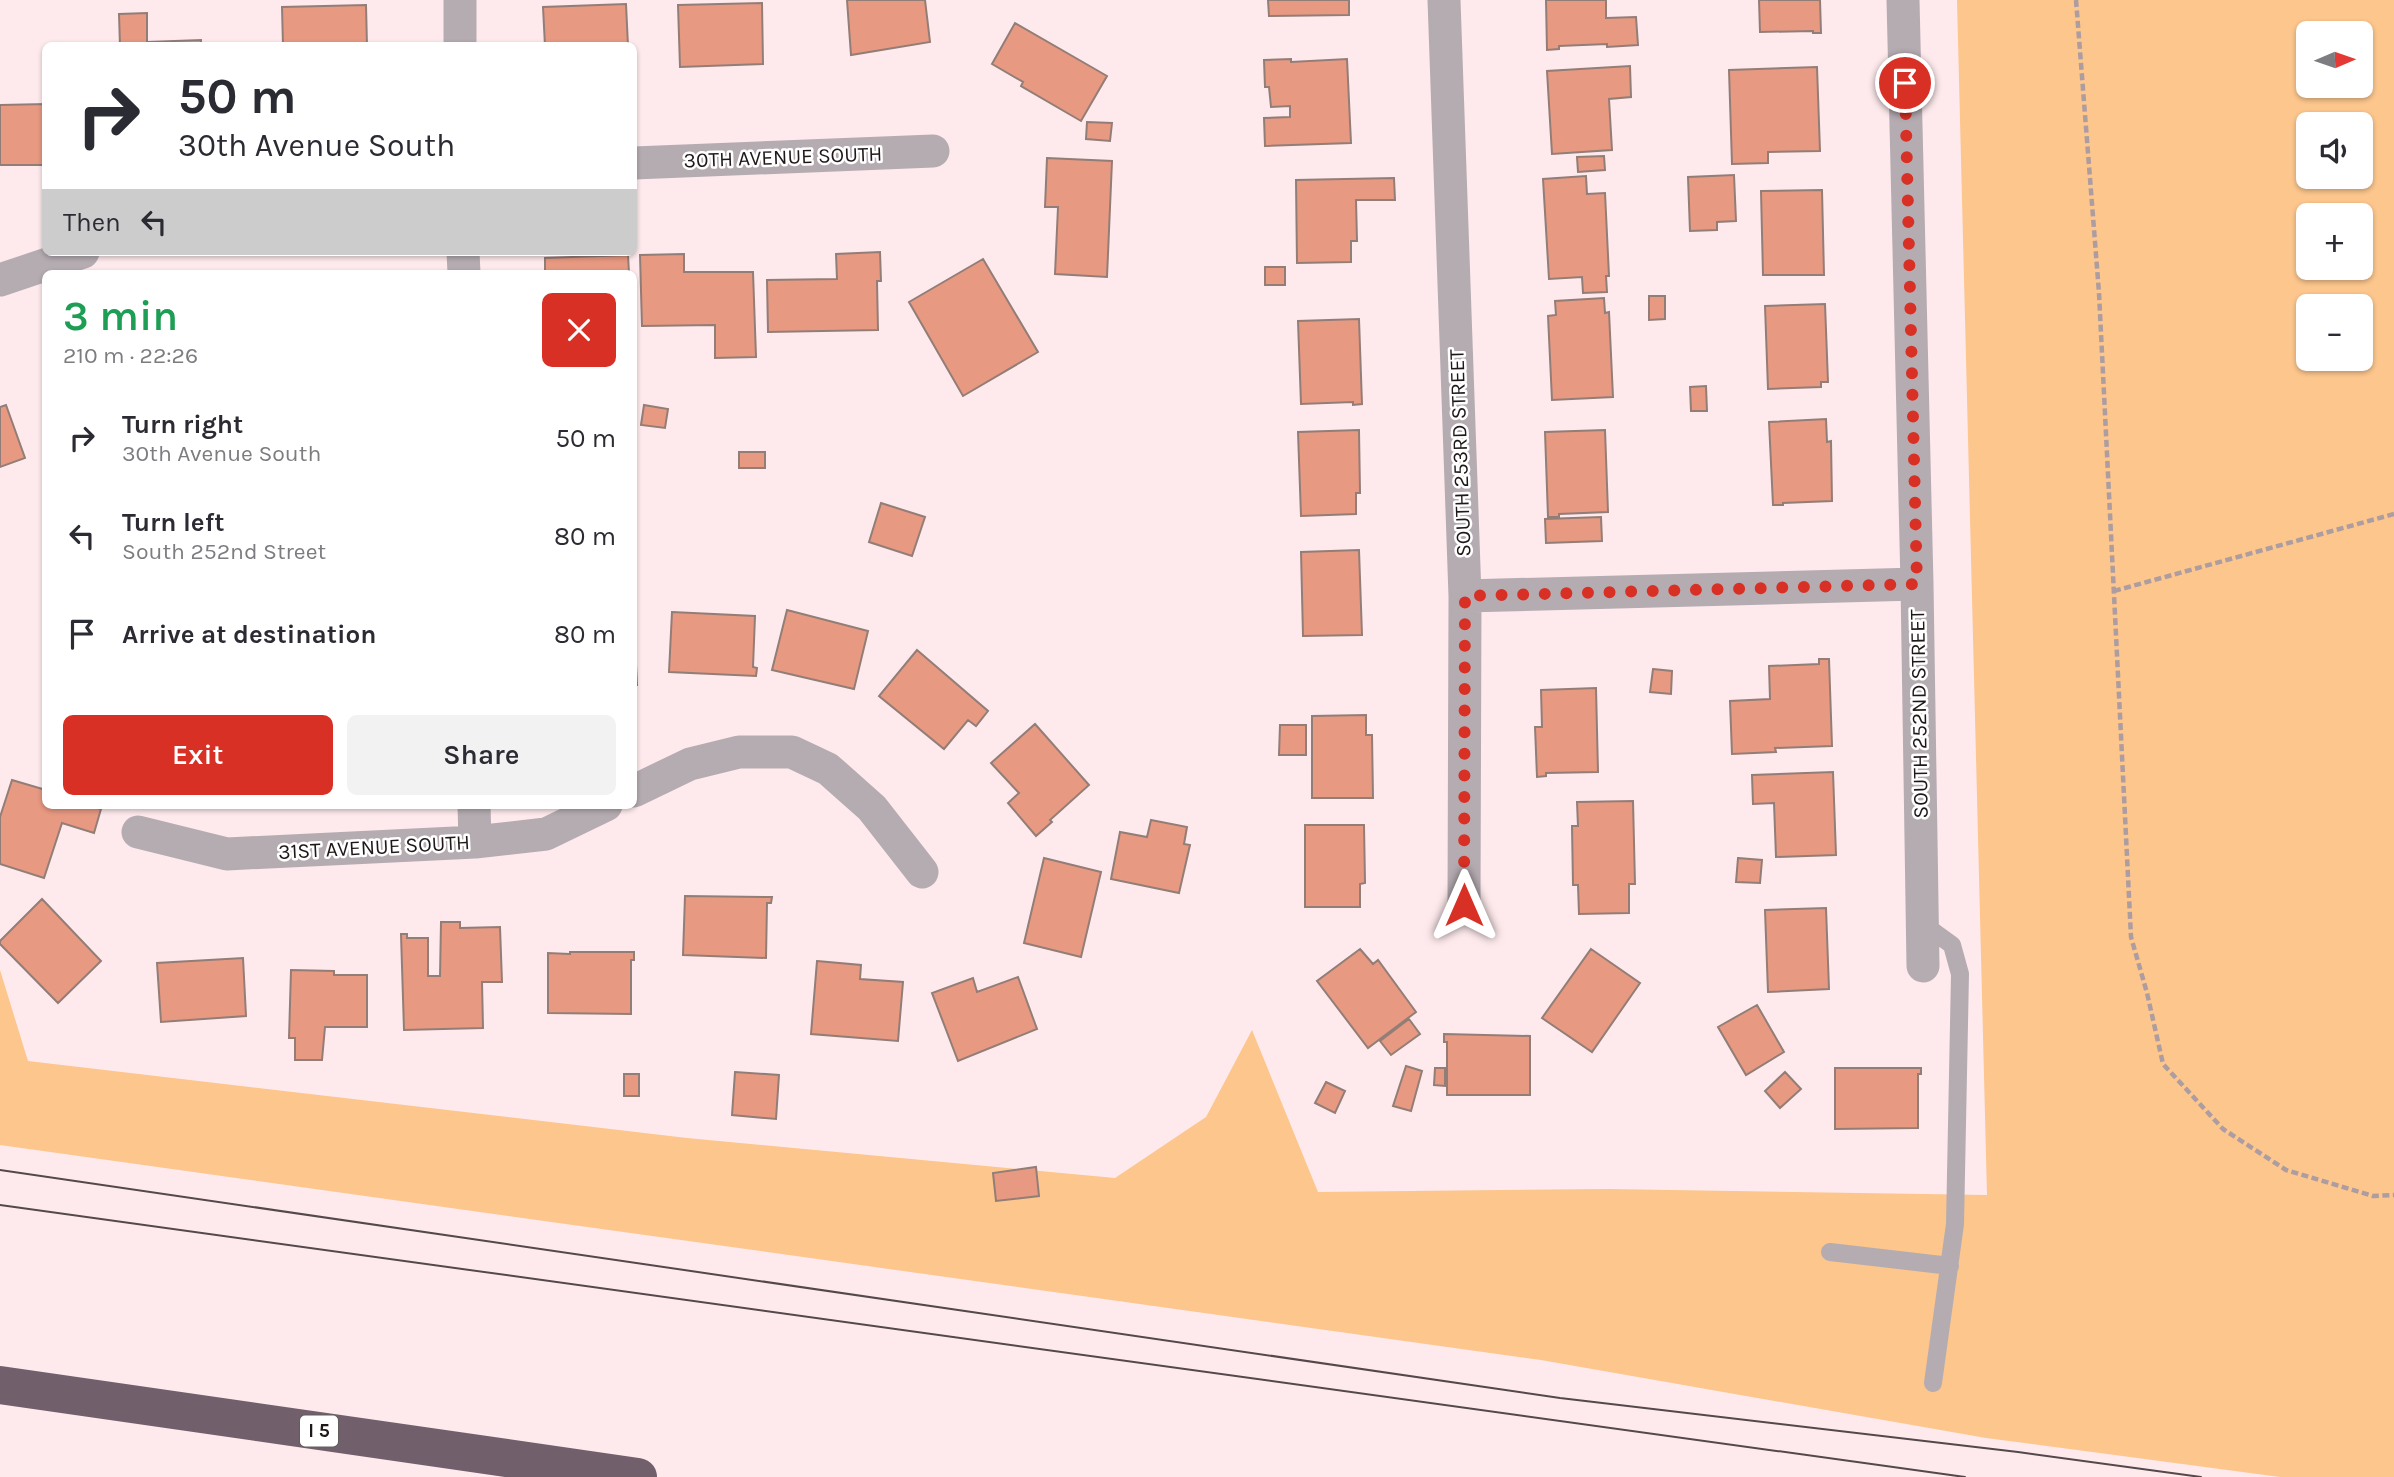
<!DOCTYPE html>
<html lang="en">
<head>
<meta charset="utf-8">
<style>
  body { margin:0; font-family:Karla,sans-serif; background:#f2f2f3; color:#2b2b33; height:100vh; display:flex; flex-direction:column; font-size:26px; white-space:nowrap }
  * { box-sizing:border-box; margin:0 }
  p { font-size:23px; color:#7c7c81 }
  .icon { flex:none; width:38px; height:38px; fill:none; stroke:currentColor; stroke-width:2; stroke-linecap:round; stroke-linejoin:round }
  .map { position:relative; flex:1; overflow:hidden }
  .side { position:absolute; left:42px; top:270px; width:595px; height:539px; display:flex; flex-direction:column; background:#fff; border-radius:10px; box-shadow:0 2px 5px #0004 }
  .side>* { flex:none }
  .guide { position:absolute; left:42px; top:42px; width:595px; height:214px; border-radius:10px; box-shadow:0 2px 5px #0004; background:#fff; color:#2b2b33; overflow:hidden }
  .needle { width:46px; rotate:88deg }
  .tools { position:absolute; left:2296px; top:21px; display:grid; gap:14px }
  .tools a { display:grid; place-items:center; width:77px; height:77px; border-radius:10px; background:#fff; box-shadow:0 2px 5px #0004; font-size:35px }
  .pin { position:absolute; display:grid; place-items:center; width:60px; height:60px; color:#fff; margin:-30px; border:4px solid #fff; border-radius:50%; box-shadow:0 2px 7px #0007 }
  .me { position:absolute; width:77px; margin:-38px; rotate:0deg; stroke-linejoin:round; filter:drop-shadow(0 0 5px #0008) }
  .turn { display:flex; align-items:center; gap:24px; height:147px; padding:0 21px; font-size:32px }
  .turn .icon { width:91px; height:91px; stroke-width:2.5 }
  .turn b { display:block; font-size:49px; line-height:60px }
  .then { display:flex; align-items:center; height:66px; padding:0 21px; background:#0003; gap:14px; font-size:26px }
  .round { display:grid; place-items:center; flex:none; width:74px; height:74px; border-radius:10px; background:#f2f2f3 }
  .headline { display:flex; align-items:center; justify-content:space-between; height:119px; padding:0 21px }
  h1 { font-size:42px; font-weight:600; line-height:52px; color:#1e9e55 }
  .primary-button { display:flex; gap:14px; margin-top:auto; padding:14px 21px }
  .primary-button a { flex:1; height:80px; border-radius:10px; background:#d93025; color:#fff; font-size:28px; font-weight:600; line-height:80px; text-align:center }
  .primary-button a+a { background:#f2f2f3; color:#2b2b33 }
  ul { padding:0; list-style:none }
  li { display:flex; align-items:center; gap:21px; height:98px; padding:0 21px }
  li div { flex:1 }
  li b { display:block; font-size:26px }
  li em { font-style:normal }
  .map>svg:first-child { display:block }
  .green { fill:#fcc68d; fill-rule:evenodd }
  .building { fill:#e89982; stroke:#937d77; stroke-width:2 }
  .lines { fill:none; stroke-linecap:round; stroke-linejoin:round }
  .path { stroke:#ad9da0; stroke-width:4.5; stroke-dasharray:7 3.5; stroke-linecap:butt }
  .lane { stroke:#b5acb2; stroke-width:18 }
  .street { stroke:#b5acb2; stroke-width:33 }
  .highway { stroke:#71606c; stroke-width:38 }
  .tram { stroke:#53484a; stroke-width:2 }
  .route { stroke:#d93025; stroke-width:12; stroke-dasharray:0 21.6 }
  .labels { text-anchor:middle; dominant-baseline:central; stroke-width:5; stroke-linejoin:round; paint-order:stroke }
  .shield { fill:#fff; stroke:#625d5d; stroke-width:2 }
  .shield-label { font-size:19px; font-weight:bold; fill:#1f1718 }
  .street-label { font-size:21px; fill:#1f1718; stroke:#fff }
</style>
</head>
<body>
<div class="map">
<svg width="2394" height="1477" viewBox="0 0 2394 1477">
  <rect width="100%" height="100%" fill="#feeaed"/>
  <path class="green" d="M1957 0H2394V1477H2280L1986 1438 1541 1360 0 1145V970L28 1061 687 1138 1115 1178 1206 1117 1252 1030 1318 1192 1608 1189 1987 1195ZM2308 33H2361V86H2308ZM2308 124H2361V177H2308ZM2308 215H2361V268H2308ZM2308 306H2361V359H2308Z"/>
  <path class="building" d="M847 0H925L930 42 851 55Z
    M1268 0H1349V15L1269 16Z
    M1546 0H1606V18L1636 17 1638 45 1607 47V44L1559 46V49L1547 50Z
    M1759 0H1820L1821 33H1813V31L1760 32Z
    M762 3 763 64 680 67 678 5Z
    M626 4 628 46H545L543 7Z
    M366 5 367 46H283L282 7Z
    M147 13V42L201 40V46H120L119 14Z
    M1015 23 1107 76 1081 121 1021 86 1023 82 992 64Z
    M1291 59V62L1347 59 1351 143 1265 146 1264 118 1290 117V106L1271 107 1269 87H1265L1264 60Z
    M1630 66 1631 97 1609 99 1612 150 1552 154 1547 71Z
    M1817 67 1820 151 1768 152V163L1732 164 1729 70Z
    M46 104V165H0V105Z
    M1087 122 1112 123 1110 141 1086 139Z
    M1604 156 1605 170 1578 172 1577 157Z
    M1047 158 1112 161 1107 277 1055 274 1058 207H1045Z
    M1734 175 1736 221 1717 222V230L1690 231 1688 177Z
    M1586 176 1587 194 1605 193 1609 276H1606L1607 292 1583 293 1582 277 1549 279 1543 179Z
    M1394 178 1395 200H1356L1357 241H1351V262L1297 263 1296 180Z
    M1822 190 1824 275H1763L1761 191Z
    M880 252 881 281H877L878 330 768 332 767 280 837 279 836 254Z
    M684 254V272H753L756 357 715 358V325L642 326 640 255Z
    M628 255 629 273H545V258Z
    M983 259 1038 352 963 396 909 302Z
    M1265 267H1285V285H1265Z
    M1649 296H1665V319L1649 320Z
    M1604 298 1605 313 1609 312 1613 397 1552 400 1548 316 1556 315 1555 301Z
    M1825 304 1828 382H1821V387L1768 389 1765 306Z
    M1359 319 1362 404 1353 405V402L1301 404 1298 321Z
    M1706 386 1707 411H1691L1690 387Z
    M6 405 25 458 0 467V407Z
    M644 405 668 409 665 428 641 425Z
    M1826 419 1827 442 1831 441 1832 501 1783 503V505H1773L1769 422Z
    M1359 430 1360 493H1356V514L1301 516 1298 432Z
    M1605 430 1608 512 1559 514V517H1548L1545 432Z
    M739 452H765V468H739Z
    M881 503 925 517 912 556 869 542Z
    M1601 517 1602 541 1546 543 1545 519Z
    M1359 550 1362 635 1303 636 1301 552Z
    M787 610 868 631 854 689 772 670Z
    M672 612 755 616 753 667 757 668 756 676 669 672Z
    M634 624 637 685H634Z
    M917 650 988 711 976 726 968 720 944 749 879 696Z
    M1819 659H1829L1832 746 1775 748 1776 752 1732 754 1730 701 1770 699 1769 666 1819 664Z
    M1653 669 1672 671 1671 694 1650 692Z
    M1596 688 1598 772 1546 773V776L1537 777 1535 727H1542L1541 690Z
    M1366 715V735H1372L1373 798H1312V716Z
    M1035 724 1089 785 1050 820 1052 822 1036 836 1008 803 1019 793 991 763Z
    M1280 725H1306V755H1279Z
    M1833 772 1836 855 1776 857 1774 803 1753 804 1752 775Z
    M12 780 46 790V805H88L101 809 94 833 62 823 44 878 0 864V817Z
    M1633 801 1635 884H1629V913L1579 914 1578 885H1573L1572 826H1578L1577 802Z
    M1151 820 1187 827 1184 844 1190 845 1179 893 1111 879 1120 832 1147 837Z
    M1305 825H1364L1365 883 1360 884V907H1305Z
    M1044 858 1101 872 1081 957 1024 943Z
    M1738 858 1762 860 1760 883 1736 882Z
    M685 896 772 897 771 903H767L766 958 683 955Z
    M42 899 101 961 58 1003 0 944V941Z
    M1826 908 1829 989 1768 992 1765 910Z
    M441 922H460V928L500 927 502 982H482L483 1028 404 1030 401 934H407V938H428V976H440Z
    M1360 949 1373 964 1378 960 1416 1012 1368 1048 1317 981Z
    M1591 949 1640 983 1592 1052 1542 1018Z
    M570 952H634V960H631V1014L548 1013V953L570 954Z
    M243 958 246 1016 161 1022 157 963Z
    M817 961 861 965 860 979 903 982 898 1041 811 1034Z
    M291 970 334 971V975H367V1027H325L322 1060H295V1038H289Z
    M1018 977 1037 1029 958 1061 932 993 973 978 977 992Z
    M1757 1005 1784 1052 1746 1075 1718 1027Z
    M1409 1019 1420 1034 1391 1055 1380 1041Z
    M1444 1034 1530 1036V1095H1447V1042H1444Z
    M1406 1066 1422 1071 1411 1111 1393 1106Z
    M1435 1068H1445V1086L1434 1085Z
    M1835 1068H1921V1074H1918V1128L1835 1129Z
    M735 1072 779 1075 776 1119 732 1115Z
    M1785 1072 1801 1089 1780 1108 1765 1091Z
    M624 1074H639V1096H624Z
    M1326 1082 1345 1091 1335 1113 1315 1103Z
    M1036 1167 1039 1196 996 1201 993 1173Z"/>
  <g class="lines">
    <path class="path" d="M2076 0 2099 293 2131 937 2147 993 2163 1064 2223 1129 2286 1170 2373 1196 2394 1195
      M2114 591 2394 514"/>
    <path class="lane" d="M1923 924 1952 945 1960 974 1955 1224 1933 1383
      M1830 1252 1950 1266"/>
    <path class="street" d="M460 0V46
      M1444 0 1465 596 1464 905
      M1903 0 1917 584 1923 966
      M634 163 933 151
      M463 252 464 273
      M0 280 83 252
      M1465 596 1917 584
      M634 791 690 764 739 752H792L828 769 872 808 922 872
      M474 805 475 842
      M138 832 227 854 475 842 546 834 606 805"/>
    <path class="highway" d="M0 1385 638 1477"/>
    <path class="tram" d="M0 1170 1560 1398 2018 1452 2201 1477
      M0 1205C654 1299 1310 1384 1965 1477"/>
  </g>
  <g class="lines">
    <path class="route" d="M1464 905 1465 596 1917 584 1905 83"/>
  </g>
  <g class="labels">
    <rect class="shield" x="300" y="1415.5" width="38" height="31" rx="5"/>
    <g class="shield-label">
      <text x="319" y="1431">I 5</text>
    </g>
    <g class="street-label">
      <text transform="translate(783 157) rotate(-2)">30TH AVENUE SOUTH</text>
      <text transform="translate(1460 453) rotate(-92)">SOUTH 253RD STREET</text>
      <text transform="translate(1919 714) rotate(-91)">SOUTH 252ND STREET</text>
      <text transform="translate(374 847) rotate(-3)">31ST AVENUE SOUTH</text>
    </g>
  </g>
</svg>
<div class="tools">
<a><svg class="needle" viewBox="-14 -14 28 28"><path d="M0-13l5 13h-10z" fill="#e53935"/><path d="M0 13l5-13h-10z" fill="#7c7c81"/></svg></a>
<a><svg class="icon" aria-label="sound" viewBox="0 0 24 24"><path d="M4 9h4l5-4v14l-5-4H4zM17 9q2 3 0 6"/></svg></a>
<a>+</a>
<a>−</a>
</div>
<div class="pin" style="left:1905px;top:83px;background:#d93025"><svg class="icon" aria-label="arrive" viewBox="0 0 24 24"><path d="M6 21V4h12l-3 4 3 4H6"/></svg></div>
<svg class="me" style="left:1464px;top:905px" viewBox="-20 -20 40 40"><path d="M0-17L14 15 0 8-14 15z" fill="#d93025" stroke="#fff" stroke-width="4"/></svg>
<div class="guide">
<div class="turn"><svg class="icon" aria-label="right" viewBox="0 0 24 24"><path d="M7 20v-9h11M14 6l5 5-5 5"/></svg><div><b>50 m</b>30th Avenue South</div></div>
<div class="then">Then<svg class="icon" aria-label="left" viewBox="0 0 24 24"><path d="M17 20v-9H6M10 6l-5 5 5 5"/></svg></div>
</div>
<section class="side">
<div class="headline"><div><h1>3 min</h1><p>210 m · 22:26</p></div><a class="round" style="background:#d93025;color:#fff"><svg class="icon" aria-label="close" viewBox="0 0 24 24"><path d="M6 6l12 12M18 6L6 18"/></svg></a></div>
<ul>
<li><svg class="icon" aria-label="right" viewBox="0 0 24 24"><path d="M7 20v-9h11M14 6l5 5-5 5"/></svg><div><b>Turn right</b><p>30th Avenue South</p></div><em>50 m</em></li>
<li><svg class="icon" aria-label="left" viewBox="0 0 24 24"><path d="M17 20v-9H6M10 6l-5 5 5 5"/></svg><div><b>Turn left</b><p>South 252nd Street</p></div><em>80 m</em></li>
<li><svg class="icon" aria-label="arrive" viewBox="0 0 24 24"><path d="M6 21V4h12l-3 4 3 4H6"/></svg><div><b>Arrive at destination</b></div><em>80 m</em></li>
</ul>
<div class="primary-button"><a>Exit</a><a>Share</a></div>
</section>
</div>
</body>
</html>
